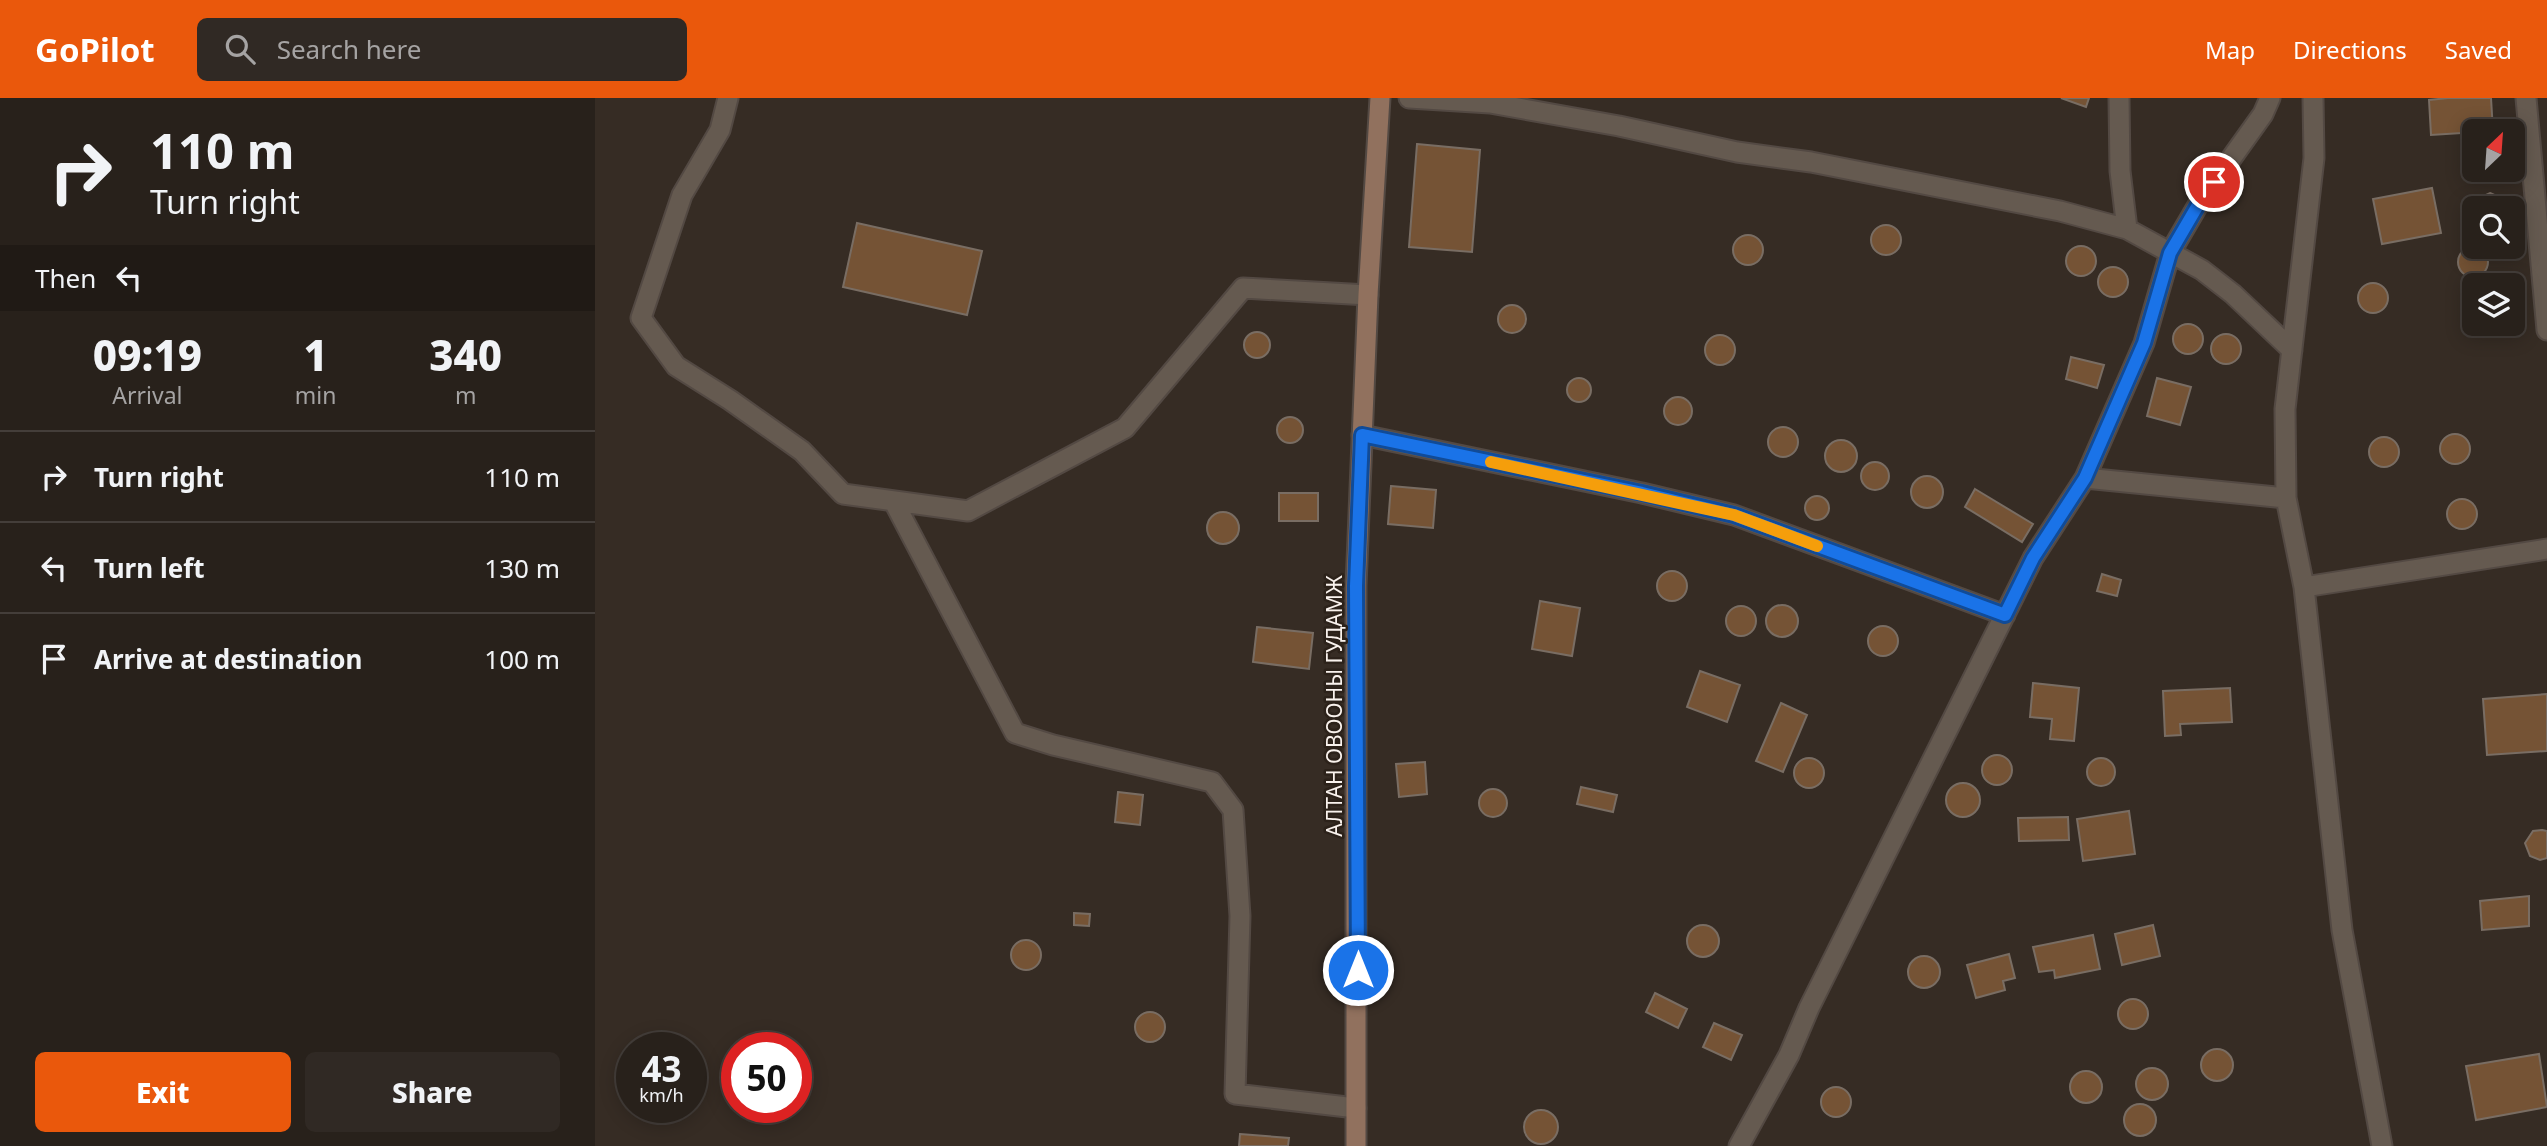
<!DOCTYPE html>
<html lang="en">
<head>
<meta charset="utf-8">
<style>
  body { margin:0; font-family:"Noto Sans",sans-serif; background:#302924; color:#f1f3f6; height:100vh; display:flex; flex-direction:column; font-size:26px; white-space:nowrap }
  * { box-sizing:border-box; margin:0 }
  p { font-size:23px; color:#a5a3a3 }
  .icon { flex:none; width:38px; height:38px; fill:none; stroke:currentColor; stroke-width:2; stroke-linecap:round; stroke-linejoin:round }
  .map { position:relative; flex:1; overflow:hidden }
  .drawer { display:flex; flex-direction:column; background:#28211b; width:595px }
  .drawer>* { flex:none }
  .hud { background:#28211b; color:#f1f3f6; overflow:hidden }
  .needle { width:46px; rotate:25deg }
  .fabs { position:absolute; left:1867px; top:21px; display:grid; gap:14px }
  .fabs a { display:grid; place-items:center; width:63px; height:63px; border-radius:10px; background:#28211b; box-shadow:0 4px 18px #0003,0 0 0 2px #443e3a; font-size:35px }
  .speed { position:absolute; left:21px; top:934px; display:flex; gap:14px; font-size:35px; font-weight:700; text-align:center }
  .speed>* { display:grid; place-content:center; width:91px; height:91px; border-radius:50%; background:#28211b; box-shadow:0 4px 18px #0003,0 0 0 2px #443e3a; line-height:1 }
  .speed small { font-size:18px; font-weight:400 }
  .speed .limit { border:10px solid #d22; background:#fff; color:#111 }
  .pin { position:absolute; display:grid; place-items:center; width:60px; height:60px; color:#fff; margin:-30px; border:4px solid #fff; border-radius:50%; box-shadow:0 2px 7px #0007 }
  .me { position:absolute; width:77px; margin:-38px; rotate:0deg; stroke-linejoin:round; filter:drop-shadow(0 0 5px #0008) }
  .turn { display:flex; align-items:center; gap:24px; height:147px; padding:0 35px; font-size:32px }
  .turn .icon { width:91px; height:91px; stroke-width:2.5 }
  .turn b { display:block; font-size:49px; line-height:60px }
  .then { display:flex; align-items:center; height:66px; padding:0 35px; background:#0003; gap:14px; font-size:26px }
  .eta { display:flex; justify-content:space-evenly; align-items:center; height:119px; text-align:center }
  .eta b { font-size:42px; font-weight:800; line-height:49px }
  .primary-button { display:flex; gap:14px; margin-top:auto; padding:14px 35px }
  .primary-button a { flex:1; height:80px; border-radius:10px; background:#ea580c; color:#fff; font-size:28px; font-weight:800; line-height:80px; text-align:center }
  .primary-button a+a { background:#302924; color:#f1f3f6 }
  ul { padding:0; list-style:none }
  li { display:flex; align-items:center; gap:21px; height:91px; padding:0 35px; border-top:2px solid #443e3a }
  li div { flex:1 }
  li b { display:block; font-size:26px }
  li em { font-style:normal }
  header { display:flex; align-items:center; gap:42px; box-sizing:border-box; height:98px; padding:0 35px; background:#ea580c; color:#fff }
  header strong { font-size:33px }
  nav { display:flex; gap:38px; margin-inline-start:auto; font-size:24px }
  .search { width:490px; height:63px; background:#302924; display:flex; align-items:center; gap:18px; box-sizing:border-box; padding:0 24px; border-radius:10px; color:#a5a3a3; font-size:26px }
  main { display:flex; flex:1; min-height:0 }
  .map>svg:first-child { display:block }
  .building { fill:#755335; stroke:#796d63; stroke-width:2 }
  .lines { fill:none; stroke-linecap:round; stroke-linejoin:round }
  .minor-casing { stroke:#534943; stroke-width:23 }
  .secondary-casing { stroke:#534943; stroke-width:23 }
  .minor { stroke:#655a50; stroke-width:19 }
  .secondary { stroke:#91715e; stroke-width:19 }
  .route-casing { stroke:#114b97; stroke-width:18 }
  .route { stroke:#1a73e8; stroke-width:12 }
  .slow { stroke:#f59e0b; stroke-width:12 }
  .labels { text-anchor:middle; dominant-baseline:central; stroke-width:5; stroke-linejoin:round; paint-order:stroke }
  .street-label { font-size:21px; fill:#f9f2ed; stroke:#2c221a }
</style>
</head>
<body>
<header>
<strong>GoPilot</strong>
<div class="search"><svg class="icon" aria-label="search" viewBox="0 0 24 24"><circle cx="10" cy="10" r="6"/><path d="M15 15l6 6"/></svg>Search here</div>
<nav><a>Map</a><a>Directions</a><a>Saved</a></nav>
</header>
<main>
<section class="drawer">
<div class="hud">
<div class="turn"><svg class="icon" aria-label="right" viewBox="0 0 24 24"><path d="M7 20v-9h11M14 6l5 5-5 5"/></svg><div><b>110 m</b>Turn right</div></div>
<div class="then">Then<svg class="icon" aria-label="left" viewBox="0 0 24 24"><path d="M17 20v-9H6M10 6l-5 5 5 5"/></svg></div>
</div>
<div class="eta">
<div><b>09:19</b><p>Arrival</p></div>
<div><b>1</b><p>min</p></div>
<div><b>340</b><p>m</p></div>
</div>
<ul>
<li><svg class="icon" aria-label="right" viewBox="0 0 24 24"><path d="M7 20v-9h11M14 6l5 5-5 5"/></svg><div><b>Turn right</b></div><em>110 m</em></li>
<li><svg class="icon" aria-label="left" viewBox="0 0 24 24"><path d="M17 20v-9H6M10 6l-5 5 5 5"/></svg><div><b>Turn left</b></div><em>130 m</em></li>
<li><svg class="icon" aria-label="arrive" viewBox="0 0 24 24"><path d="M6 21V4h12l-3 4 3 4H6"/></svg><div><b>Arrive at destination</b></div><em>100 m</em></li>
</ul>
<div class="primary-button"><a>Exit</a><a>Share</a></div>
</section>
<div class="map">
<svg width="1952" height="1048" viewBox="0 0 1952 1048">
  <rect width="100%" height="100%" fill="#362c24"/>
  <path class="building" d="M1466 0H1494L1491 9Z
    M1853 0H1896L1898 33 1836 37 1834 2Z
    M822 46 885 52 877 154 814 149Z
    M1837 90 1846 135 1787 146 1778 101Z
    M1895 95 1904 99 1908 110H1880V115L1878 110 1882 101Z
    M262 125 387 153 372 217 248 189Z
    M1276 142a15 15 0 1 1 30 0a15 15 0 1 1-30 0Z
    M1138 152a15 15 0 1 1 30 0a15 15 0 1 1-30 0Z
    M1471 163a15 15 0 1 1 30 0a15 15 0 1 1-30 0Z
    M1863 164a15 15 0 1 1 30 0a15 15 0 1 1-30 0Z
    M1503 184a15 15 0 1 1 30 0a15 15 0 1 1-30 0Z
    M1763 200a15 15 0 1 1 30 0a15 15 0 1 1-30 0Z
    M903 221a14 14 0 1 1 28 0a14 14 0 1 1-28 0Z
    M1578 241a15 15 0 1 1 30 0a15 15 0 1 1-30 0Z
    M649 247a13 13 0 1 1 26 0a13 13 0 1 1-26 0Z
    M1616 251a15 15 0 1 1 30 0a15 15 0 1 1-30 0Z
    M1110 252a15 15 0 1 1 30 0a15 15 0 1 1-30 0Z
    M1476 259 1509 267 1502 290 1471 281Z
    M972 292a12 12 0 1 1 24 0a12 12 0 1 1-24 0Z
    M1562 280 1596 289 1585 327 1552 318Z
    M1069 313a14 14 0 1 1 28 0a14 14 0 1 1-28 0Z
    M682 332a13 13 0 1 1 26 0a13 13 0 1 1-26 0Z
    M1173 344a15 15 0 1 1 30 0a15 15 0 1 1-30 0Z
    M1845 351a15 15 0 1 1 30 0a15 15 0 1 1-30 0Z
    M1774 354a15 15 0 1 1 30 0a15 15 0 1 1-30 0Z
    M1230 358a16 16 0 1 1 32 0a16 16 0 1 1-32 0Z
    M1266 378a14 14 0 1 1 28 0a14 14 0 1 1-28 0Z
    M1316 394a16 16 0 1 1 32 0a16 16 0 1 1-32 0Z
    M796 388 841 392 838 430 793 426Z
    M1380 391 1438 426 1427 444 1370 409Z
    M684 395H723V423H684Z
    M1210 410a12 12 0 1 1 24 0a12 12 0 1 1-24 0Z
    M1852 416a15 15 0 1 1 30 0a15 15 0 1 1-30 0Z
    M612 430a16 16 0 1 1 32 0a16 16 0 1 1-32 0Z
    M1062 488a15 15 0 1 1 30 0a15 15 0 1 1-30 0Z
    M1507 476 1526 482 1522 498 1502 493Z
    M945 503 985 510 977 558 937 551Z
    M1171 523a16 16 0 1 1 32 0a16 16 0 1 1-32 0Z
    M1131 523a15 15 0 1 1 30 0a15 15 0 1 1-30 0Z
    M1273 543a15 15 0 1 1 30 0a15 15 0 1 1-30 0Z
    M662 529 718 535 714 571 658 564Z
    M1105 573 1145 587 1132 624 1092 609Z
    M1438 585 1484 590 1479 643 1455 641 1457 621 1435 619Z
    M1635 590 1637 624 1585 626 1586 637 1570 638 1568 593Z
    M1952 596V653L1892 657 1888 601Z
    M1186 605 1212 617 1188 674 1161 663Z
    M1387 672a15 15 0 1 1 30 0a15 15 0 1 1-30 0Z
    M1199 675a15 15 0 1 1 30 0a15 15 0 1 1-30 0Z
    M1492 674a14 14 0 1 1 28 0a14 14 0 1 1-28 0Z
    M830 664 832 696 804 699 801 666Z
    M1351 702a17 17 0 1 1 34 0a17 17 0 1 1-34 0Z
    M986 689 1022 697 1018 714 982 706Z
    M884 705a14 14 0 1 1 28 0a14 14 0 1 1-28 0Z
    M523 694 548 697 545 727 520 724Z
    M1534 713 1540 756 1488 763 1482 721Z
    M1473 719 1474 742 1424 743 1423 720Z
    M1947 732 1952 733V760L1945 762 1935 758 1930 745 1938 733Z
    M1934 798V828L1887 832 1885 803Z
    M479 815 495 816 494 828 479 827Z
    M1558 827 1565 858 1527 867 1520 836Z
    M1092 843a16 16 0 1 1 32 0a16 16 0 1 1-32 0Z
    M1498 837 1505 871 1460 880 1459 872 1444 874 1438 849Z
    M416 857a15 15 0 1 1 30 0a15 15 0 1 1-30 0Z
    M1414 856 1420 880 1408 883 1410 892 1381 900 1372 867Z
    M1313 874a16 16 0 1 1 32 0a16 16 0 1 1-32 0Z
    M1060 895 1092 911 1083 930 1051 914Z
    M1523 916a15 15 0 1 1 30 0a15 15 0 1 1-30 0Z
    M540 929a15 15 0 1 1 30 0a15 15 0 1 1-30 0Z
    M1119 925 1147 937 1136 962 1108 949Z
    M1606 967a16 16 0 1 1 32 0a16 16 0 1 1-32 0Z
    M1944 956 1952 1009 1881 1022 1871 968Z
    M1541 986a16 16 0 1 1 32 0a16 16 0 1 1-32 0Z
    M1475 989a16 16 0 1 1 32 0a16 16 0 1 1-32 0Z
    M1226 1004a15 15 0 1 1 30 0a15 15 0 1 1-30 0Z
    M1529 1022a16 16 0 1 1 32 0a16 16 0 1 1-32 0Z
    M929 1029a17 17 0 1 1 34 0a17 17 0 1 1-34 0Z
    M645 1036 694 1040 693 1048H644Z"/>
  <g class="lines">
    <g class="minor-casing">
      <path id="minor" d="M133 0 125 32 87 97 46 220 81 268 135 302 207 353 248 396 373 413 530 330 648 190 773 197
        M814 0 895 5 1024 28 1142 54 1216 64 1465 113 1532 131 1607 172 1638 196 1697 252
        M1524 0 1525 73 1532 131
        M1718 0 1719 60 1690 311 1691 400 1709 489 1747 832 1787 1048
        M1931 0 1952 232
        M767 337 1047 395 1139 417 1410 517
        M1490 380 1691 400
        M299 404 420 635 458 647 617 684 638 712 645 818 640 996 761 1010
        M1709 489 1952 451
        M1144 1048 1194 957 1214 910 1438 460 1490 380 1549 245 1575 155 1603 107 1668 16 1675 0"/>
    </g>
    <g class="secondary-casing">
      <path id="secondary" d="M761 1048V488L773 197 785 0"/>
    </g>
    <use href="#minor" class="minor"/>
    <use href="#secondary" class="secondary"/>
  </g>
  <g class="lines">
    <g class="route-casing">
      <path id="route" d="M763 872 761 488 767 337 1047 395 1139 417 1410 517 1438 460 1490 380 1549 245 1575 155 1603 107 1619 84"/>
    </g>
    <use href="#route" class="route"/>
    <path class="slow" d="M896 364 1139 417 1222 448"/>
  </g>
  <g class="labels">
    <g class="street-label">
      <text transform="translate(739 608) rotate(-90)">АЛТАН ОВООНЫ ГУДАМЖ</text>
    </g>
  </g>
</svg>
<div class="fabs">
<a><svg class="needle" viewBox="-14 -14 28 28"><path d="M0-13l5 13h-10z" fill="#e53935"/><path d="M0 13l5-13h-10z" fill="#a5a3a3"/></svg></a>
<a><svg class="icon" aria-label="search" viewBox="0 0 24 24"><circle cx="10" cy="10" r="6"/><path d="M15 15l6 6"/></svg></a>
<a><svg class="icon" aria-label="layers" viewBox="0 0 24 24"><path d="M12 4l9 5-9 5-9-5zM3 14l9 5 9-5"/></svg></a>
</div>
<div class="speed"><div>43<small>km/h</small></div><div class="limit">50</div></div>
<div class="pin" style="left:1619px;top:84px;background:#d93025"><svg class="icon" aria-label="arrive" viewBox="0 0 24 24"><path d="M6 21V4h12l-3 4 3 4H6"/></svg></div>
<svg class="me" style="left:763px;top:872px" viewBox="-20 -20 40 40"><circle r="17" fill="#1a73e8" stroke="#fff" stroke-width="3"/><path d="M0-11L8 9 0 5-8 9z" fill="#fff"/></svg>
</div>
</main>
</body>
</html>
